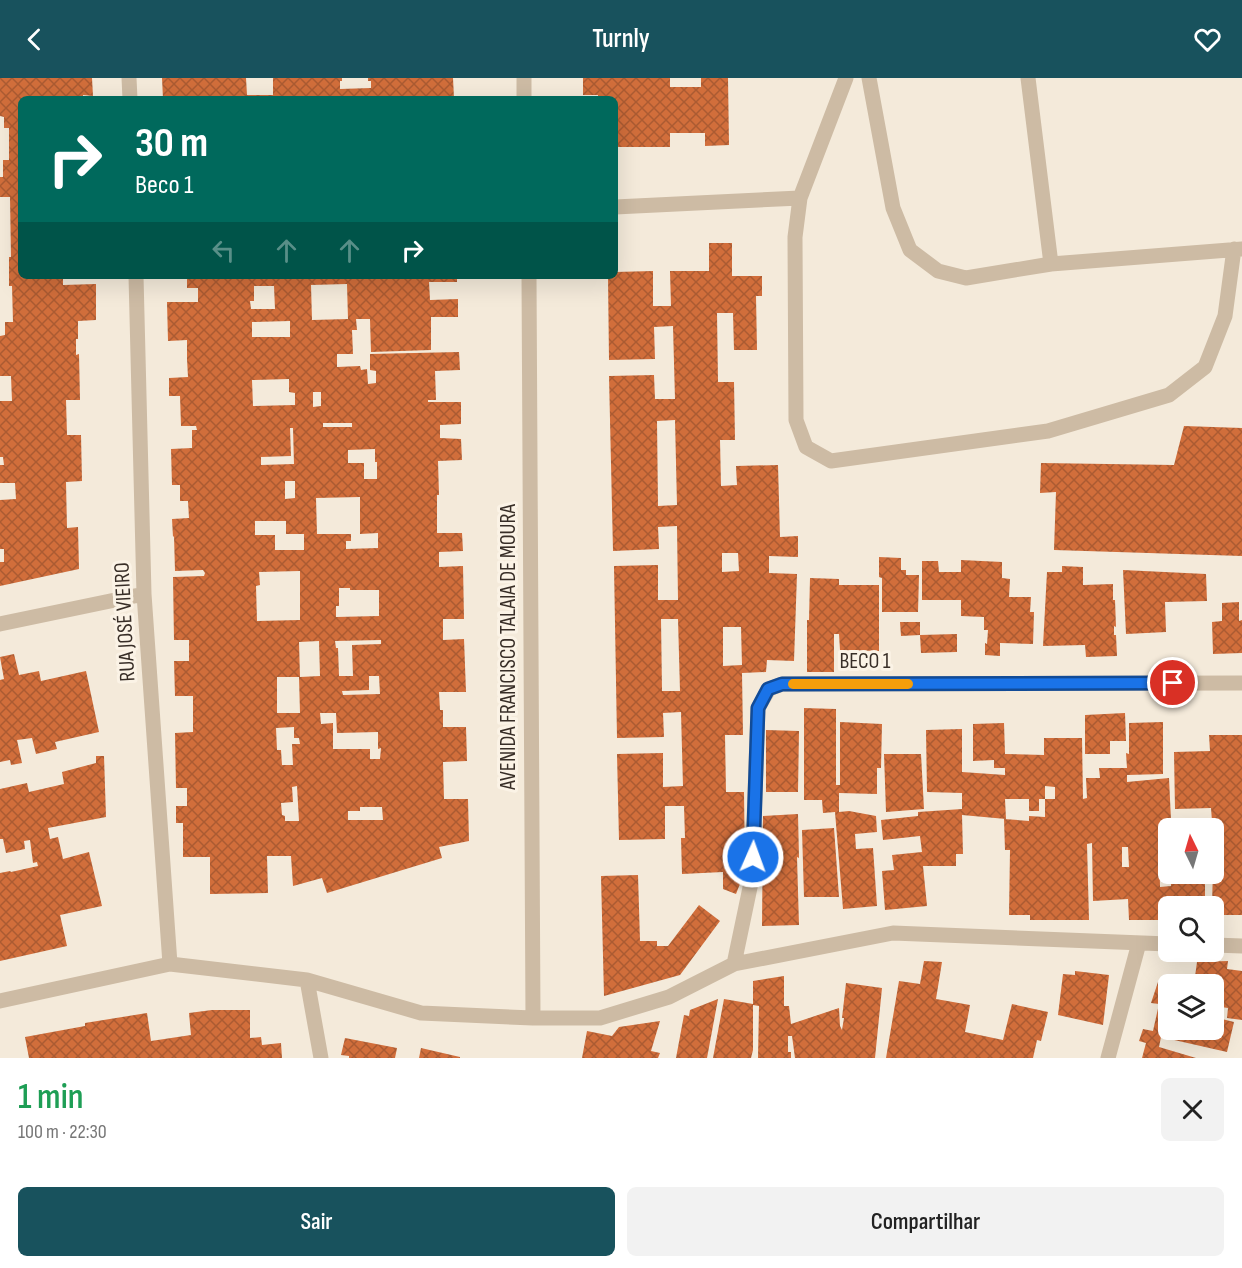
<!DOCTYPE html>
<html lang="pt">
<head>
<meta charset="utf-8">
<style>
  body { margin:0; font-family:"Sofia Sans Condensed",sans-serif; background:#f2f2f2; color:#222; height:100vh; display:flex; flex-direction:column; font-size:22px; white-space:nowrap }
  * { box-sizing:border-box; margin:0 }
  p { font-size:20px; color:#767676 }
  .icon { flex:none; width:33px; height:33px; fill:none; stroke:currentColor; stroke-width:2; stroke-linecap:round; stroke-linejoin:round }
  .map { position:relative; height:980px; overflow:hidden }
  .panel { display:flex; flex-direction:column; background:#fff; flex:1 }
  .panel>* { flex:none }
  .guide { position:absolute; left:18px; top:18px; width:600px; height:183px; border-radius:9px; box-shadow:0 6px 24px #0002; background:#00695c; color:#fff; overflow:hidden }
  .needle { width:39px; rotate:355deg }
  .fabs { position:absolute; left:1158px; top:740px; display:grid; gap:12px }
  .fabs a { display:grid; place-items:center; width:66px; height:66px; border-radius:9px; background:#fff; box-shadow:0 6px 24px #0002; font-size:30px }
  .pin { position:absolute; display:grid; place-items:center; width:51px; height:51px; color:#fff; margin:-26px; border:3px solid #fff; border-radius:50%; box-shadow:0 2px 6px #0007 }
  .me { position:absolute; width:66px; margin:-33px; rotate:2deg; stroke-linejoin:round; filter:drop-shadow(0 0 4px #0008) }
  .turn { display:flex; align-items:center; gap:21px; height:126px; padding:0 18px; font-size:27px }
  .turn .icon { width:78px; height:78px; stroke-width:2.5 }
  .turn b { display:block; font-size:42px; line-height:51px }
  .lanes { display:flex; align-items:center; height:57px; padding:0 18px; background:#0003; justify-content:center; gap:30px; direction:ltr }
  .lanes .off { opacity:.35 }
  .round { display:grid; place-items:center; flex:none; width:63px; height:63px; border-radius:9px; background:#f2f2f2 }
  .headline { display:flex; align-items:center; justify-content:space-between; height:102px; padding:0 18px }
  h1 { font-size:36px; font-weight:600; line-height:45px; color:#1e9e55 }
  .button { display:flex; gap:12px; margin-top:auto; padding:12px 18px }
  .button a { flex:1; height:69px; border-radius:9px; background:#18525d; color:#fff; font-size:24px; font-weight:600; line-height:69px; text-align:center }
  .button a+a { background:#f2f2f2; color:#222 }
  header { display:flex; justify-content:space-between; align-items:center; height:78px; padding:0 18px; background:#18525d; color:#fff; font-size:27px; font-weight:600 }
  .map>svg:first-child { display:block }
  .building { fill:url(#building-cross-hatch); fill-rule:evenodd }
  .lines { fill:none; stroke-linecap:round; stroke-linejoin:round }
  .minor { stroke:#cdbba4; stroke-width:15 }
  .route-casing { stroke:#114b97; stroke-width:15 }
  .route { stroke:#1a73e8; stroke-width:10 }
  .slow { stroke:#f59e0b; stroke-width:10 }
  .labels { text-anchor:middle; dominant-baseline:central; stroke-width:6; stroke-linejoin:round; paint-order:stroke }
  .street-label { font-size:22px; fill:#382e27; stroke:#fbf3e6 }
</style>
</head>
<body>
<header><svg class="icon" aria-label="back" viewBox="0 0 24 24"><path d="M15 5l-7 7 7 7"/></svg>Turnly<svg class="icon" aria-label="heart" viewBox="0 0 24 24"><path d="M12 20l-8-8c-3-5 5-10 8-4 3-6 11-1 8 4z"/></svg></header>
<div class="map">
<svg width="1242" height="980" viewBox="0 0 1242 980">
  <defs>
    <pattern id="building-cross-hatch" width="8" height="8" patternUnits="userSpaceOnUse" patternTransform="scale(1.5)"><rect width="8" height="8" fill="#d16e3b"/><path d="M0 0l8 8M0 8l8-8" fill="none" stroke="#ab5b32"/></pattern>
  </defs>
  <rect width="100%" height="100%" fill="#f4eada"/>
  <path class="building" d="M0 0H92L93 18 83 17V21H21V198H63V207L96 206V242L78 243V261H76V277L79 276 80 322H66L67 357H81L82 403 66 404 67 450 78 449 79 491 0 508V484H4V471H0V422L16 421 15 405H0V387H4L3 379H0V323H12L11 298H0V258L5 257V244H13L12 208H9V179H11L10 119H0V99H3V82H9V50H4V39L0 38Z
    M162 0H246L247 17H273V0H342V3H340V11L371 10V3H368V0H453L454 20 163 21Z
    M583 0H670V9H701V0H728L729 67 705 68V55H670V69H615V21H598V17H583Z
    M709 165H732V198H762V218H756L757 272H734L733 235H717L718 304H734L735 362H720L721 408 737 407 736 388 778 387 780 459 798 458V479L769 478V495L797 496 794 583 767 582 766 594 742 595 743 657H725L726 714H744L745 793 736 816 723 811V794L682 796 681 760H685L684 728H665V761L619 762 617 676 663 675V709L683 708 681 634 663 635 664 659 617 660 614 488 658 487V522H678L677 448 658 449 659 471 613 473 609 298 654 297 655 321H675L673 248 654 249 655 281 609 282 608 198H615V194L653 193V228H671L670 193H709ZM675 342 677 427 658 428 657 343ZM722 475H738L739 493 722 494ZM661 541H678L680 613H662ZM723 549H741L742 587 723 588Z
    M187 198H457V204H429L430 222 458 221V239H431V272L371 274 370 241H356L357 252H352L353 276H337V289L360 288 361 292 367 291 368 306 376 305V293L370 292V276L459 274 460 292 435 293 436 322H428V324H461V346L440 347V360L461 361 462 382 438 383 439 417H437V455H462L463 473 439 474V489L463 488 464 541H443V562L464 561 466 614H439L440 632H443V649H466L467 683 443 684 444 721H468L469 763 439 769 442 780 327 815 322 800 293 808 291 778H267L268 815 210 816V779H183V745H176V728H187V710H176L175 655 193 654V618H175L174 583H189V562H174L173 499 204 498 205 495 203 492 175 493 174 458 173 459 172 441 189 440 188 423H180V407H172L171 371 192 370V352H197L196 348H181L180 318H169V300L188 299 187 281V262L168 263 167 224H198V210H187ZM347 206 348 241 312 242 311 207ZM254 208H274L275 231H251L250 223H254ZM290 243V259H252V244ZM289 301V314L295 315V327L253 328 252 302ZM313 314H321V328L313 329ZM323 345H352V349H323ZM290 350H293L294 386 261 387V379L291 378ZM375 371V384H377V401H364V385H348V372ZM285 403H295V420L285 421ZM360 419V456L378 455V470L346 471V463H351V456H317L316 420ZM255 443H286V456H304V472H275V457H255ZM300 493V542L257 543 256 508 260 507 259 494ZM339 510H350V512H379V538L336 539V528H339ZM381 562V566L352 567 353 598H339L338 570H336L335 563ZM319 563 320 598 300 599 299 564ZM369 598H379L380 616 343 617 342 613 369 612ZM277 599H299L300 635H277ZM320 635H336L337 655 378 654V671L381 670 380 681H370V671H333V645L321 646ZM294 649V660H299L300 666H292L293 687H282L281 672H277L276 650ZM297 708 299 743H285V738L282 737 281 725 293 724 292 709ZM360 729H382L383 742H348V733H360Z
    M1184 348 1242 350V478L1054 472 1056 414 1040 415 1041 385 1174 387Z
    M879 479 901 480V492H906V497H919L918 534H882V500L879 499Z
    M961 482 1002 484V500L1010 501 1009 519H1031L1030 534H1034L1033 566 1000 565V578L985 577V565L987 566 988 552H984V539L961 538V522H922V483H938L939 494H961Z
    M1062 488 1083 489V507L1113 506V522H1115L1116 549 1114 548V557H1116L1117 578 1086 579 1085 567 1043 568 1047 494H1062Z
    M1123 492 1206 496 1207 523 1165 524 1166 554 1126 556Z
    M810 500 839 501V507H879V573L840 572 839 556H834V594H807V542H809Z
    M1239 524V543L1242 542V575L1213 576 1212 544 1222 543V525Z
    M900 544H920V557L901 558Z
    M957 556V574L921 575 920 557Z
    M14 576 19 597 39 593 41 603 86 593 99 654 55 664 57 671 36 676 32 660 17 662 22 685 11 687 10 682 0 684V602L4 601 0 579Z
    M804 630 836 631V707H840V644L882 646 881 690H877V716L839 715V734L849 733 876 738 877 754 855 756 856 771 873 770 877 828 843 831 835 734 823 735 822 722H804Z
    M1125 635 1126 663H1110V676H1085V637Z
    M1163 644V696L1127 697V704L1169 700 1171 742 1212 743 1211 750H1168V760H1159L1160 809 1171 808V795H1205V822H1211V828H1168V842H1129L1128 821 1093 823 1092 765 1087 766 1089 842H1030V837H1009L1010 772H1005L1004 741 1029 743V738L1045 739V721H1055V709L1045 708V721H1039V733H1029V721H1005L1006 741 962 737 963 776H956V788H923L927 828 885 832 882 793 894 792 892 777 922 774 920 758 883 762 881 742 918 738V734L962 731V715L927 714 926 652 962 651V694L1005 697V690H994V682L973 683V646L1004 645 1005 676 1044 677V660H1082L1083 721 1087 720 1086 700H1100L1099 690H1127L1126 675 1129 676V645ZM1122 769H1128L1129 789H1122Z
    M766 652 799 653 798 714H766Z
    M1209 657H1242V837H1214V828H1212L1214 750 1213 742 1212 743 1211 730 1175 731 1174 674 1210 673Z
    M884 676H921L924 731 886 734Z
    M96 678H104L106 739 48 750 50 761 58 759 63 781 89 774 102 828 60 837 67 868 0 883V795L10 793 11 794 38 788 37 784 33 785 30 762 24 763 25 771 6 775 3 761H0V711L27 705 29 714 64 706 62 694 96 685Z
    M798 736 799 780 797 779 799 847 762 848 763 738Z
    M834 750 839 819H804L802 752Z
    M638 797 640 863H657V868H668L699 827 720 843 680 897 604 918 601 798Z
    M924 883 942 884 936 921 970 927 965 954 1003 962 1012 926 1048 934 1041 963 1037 962 1033 980H886L899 903 920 906Z
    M1228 883 1227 891 1242 893V942L1227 940 1228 930 1214 928V906H1194L1197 884Z
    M1075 893 1109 897 1103 947 1058 937 1063 896 1075 897Z
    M784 898V928H789L791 946 839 930 840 948 842 952 844 940H842L846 905 882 910 875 980H795L792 958H788V974H791V980H758L759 928 753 927V972L751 980H713L724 921 753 926V903Z
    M1158 904 1168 906V951H1214V939L1234 944 1227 974 1161 959 1159 969 1196 980H1142L1146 965 1139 963 1143 951 1153 953 1159 926 1151 925Z
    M718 921 707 980H676L684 937 689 938 690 932Z
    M212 932H250V960L261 959 262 967 281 965 282 980H29L25 959 85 948V945L147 935 151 963 191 957 189 935Z
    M660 943 651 973 660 975 658 980H582L587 953 612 958 619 949Z
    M345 960 397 970 395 980H349V978L341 977Z
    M421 970 460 979V980H419Z"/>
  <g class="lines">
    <path class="minor" d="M129 0 130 21
      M524 0V21
      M869 0 893 130 910 172 938 193 966 200 1051 186 1242 171
      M1028 0 1051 186
      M800 120 846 0
      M615 129 800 120 795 159 796 342 806 369 831 383 1048 353 1169 317 1205 289 1225 238 1234 171
      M136 198 144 516 170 886
      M529 198 533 940
      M0 546 144 516
      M1214 867 1242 868
      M734 886 752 800 758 630 769 611 782 606 1242 605
      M307 902 321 980
      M0 923 170 886 307 902 421 935 533 940H600L669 919 734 886 893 855 1168 866
      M1108 980 1139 865"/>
  </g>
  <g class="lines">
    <g class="route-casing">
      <path id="route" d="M753 779 758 630 768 611 782 606 1173 605"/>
    </g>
    <use href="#route" class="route"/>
    <path class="slow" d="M793 606H908"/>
  </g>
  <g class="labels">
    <g class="street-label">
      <text transform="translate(125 544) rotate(-93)">RUA JOSÉ VIEIRO</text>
      <text transform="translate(508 569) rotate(-90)">AVENIDA FRANCISCO TALAIA DE MOURA</text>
      <text x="865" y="583">BECO 1</text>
    </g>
  </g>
</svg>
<div class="fabs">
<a><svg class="needle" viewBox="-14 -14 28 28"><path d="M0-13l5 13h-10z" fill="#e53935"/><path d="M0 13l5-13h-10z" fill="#767676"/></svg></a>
<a><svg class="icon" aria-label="search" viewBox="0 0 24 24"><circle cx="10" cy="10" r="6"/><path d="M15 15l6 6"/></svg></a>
<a><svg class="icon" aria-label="layers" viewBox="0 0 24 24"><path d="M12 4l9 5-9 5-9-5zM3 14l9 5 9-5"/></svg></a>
</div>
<div class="pin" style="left:1173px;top:605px;background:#d93025"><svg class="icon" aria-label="arrive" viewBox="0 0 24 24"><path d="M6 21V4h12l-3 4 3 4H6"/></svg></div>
<svg class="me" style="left:753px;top:779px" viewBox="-20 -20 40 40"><circle r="17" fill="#1a73e8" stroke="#fff" stroke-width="3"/><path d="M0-11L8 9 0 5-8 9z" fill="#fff"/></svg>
<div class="guide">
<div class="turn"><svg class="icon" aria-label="right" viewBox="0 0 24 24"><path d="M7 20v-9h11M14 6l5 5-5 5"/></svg><div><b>30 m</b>Beco 1</div></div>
<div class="lanes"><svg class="icon off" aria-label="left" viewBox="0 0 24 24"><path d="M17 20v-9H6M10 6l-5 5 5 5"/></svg><svg class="icon off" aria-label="ahead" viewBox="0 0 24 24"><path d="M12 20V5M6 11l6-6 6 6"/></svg><svg class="icon off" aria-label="ahead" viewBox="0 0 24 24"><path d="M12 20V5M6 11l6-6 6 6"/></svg><svg class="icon" aria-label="right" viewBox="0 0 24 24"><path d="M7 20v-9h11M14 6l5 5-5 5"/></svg></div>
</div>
</div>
<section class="panel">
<div class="headline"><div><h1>1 min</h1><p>100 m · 22:30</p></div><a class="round"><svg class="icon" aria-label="close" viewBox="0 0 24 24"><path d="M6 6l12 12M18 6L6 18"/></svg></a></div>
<div class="button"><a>Sair</a><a>Compartilhar</a></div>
</section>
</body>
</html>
